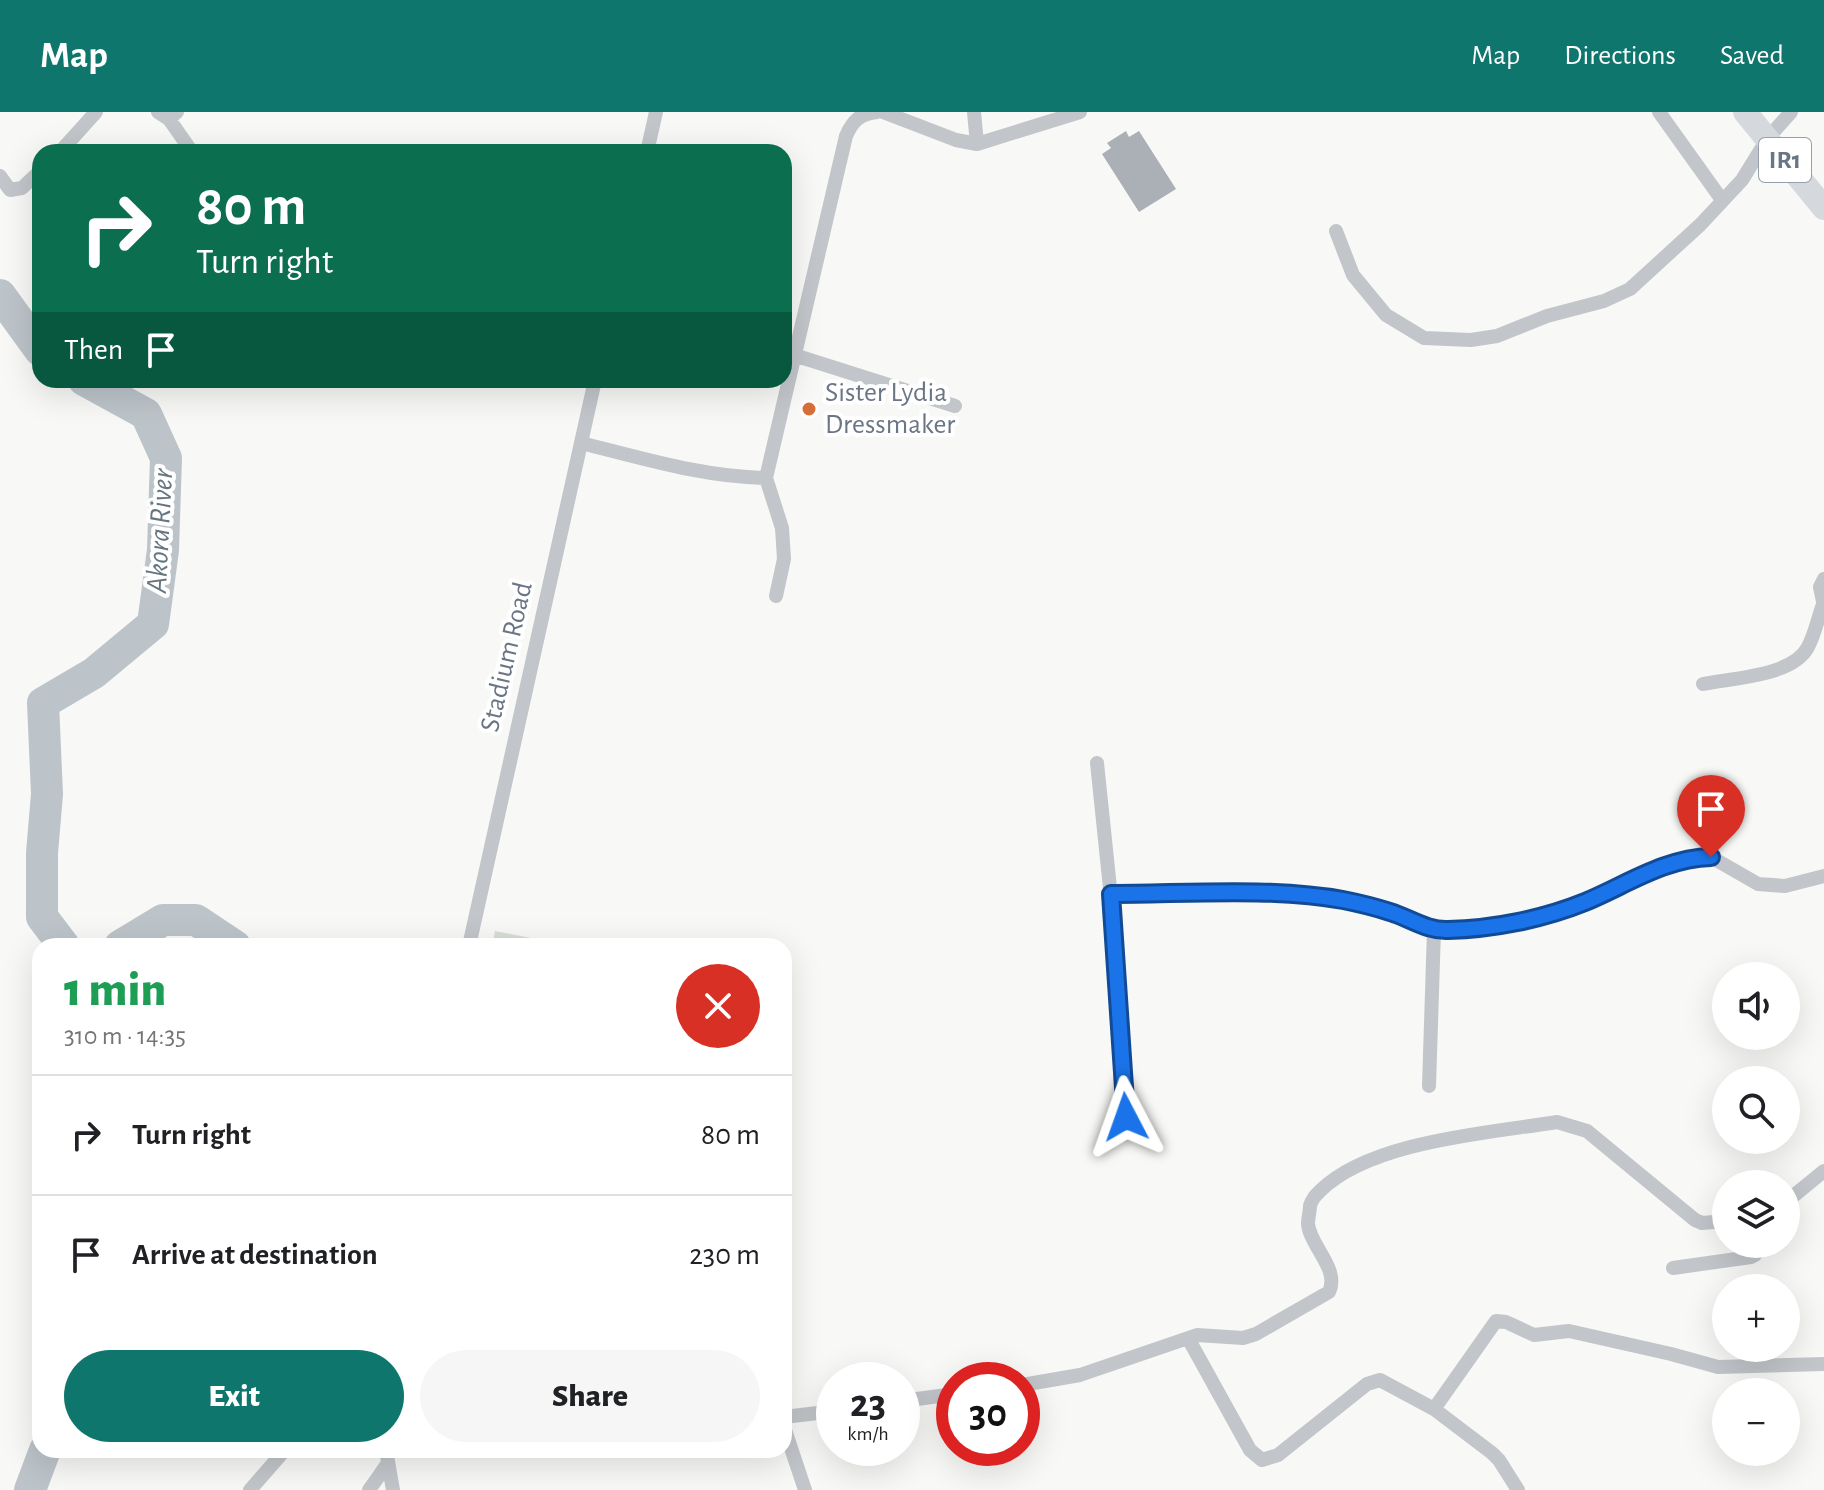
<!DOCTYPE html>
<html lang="en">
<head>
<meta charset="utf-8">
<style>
  body { margin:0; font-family:"Alegreya Sans",sans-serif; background:#f6f6f6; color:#202124; height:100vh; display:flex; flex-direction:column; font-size:30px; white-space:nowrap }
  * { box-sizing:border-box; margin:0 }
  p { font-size:26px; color:#757577 }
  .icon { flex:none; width:44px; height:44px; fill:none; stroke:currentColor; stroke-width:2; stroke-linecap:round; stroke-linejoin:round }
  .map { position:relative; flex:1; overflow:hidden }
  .side { position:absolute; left:32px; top:826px; width:760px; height:520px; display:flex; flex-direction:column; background:#fff; border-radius:24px; box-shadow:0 8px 32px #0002 }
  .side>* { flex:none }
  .top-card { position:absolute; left:32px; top:32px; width:760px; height:244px; border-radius:24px; box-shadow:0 8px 32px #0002; background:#0b6e4f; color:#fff; overflow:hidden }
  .tools { position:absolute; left:1712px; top:850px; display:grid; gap:16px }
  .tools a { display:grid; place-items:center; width:88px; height:88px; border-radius:50%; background:#fff; box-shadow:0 8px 32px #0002; font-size:40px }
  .speed { position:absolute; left:816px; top:1250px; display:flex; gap:16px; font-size:40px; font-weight:700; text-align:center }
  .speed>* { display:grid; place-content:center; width:104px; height:104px; border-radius:50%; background:#fff; box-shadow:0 8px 32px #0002; line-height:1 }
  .speed small { font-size:20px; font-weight:400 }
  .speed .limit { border:12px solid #d22; background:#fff; color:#111 }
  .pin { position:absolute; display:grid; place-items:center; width:68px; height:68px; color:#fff; margin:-82px -34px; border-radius:50% 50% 50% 0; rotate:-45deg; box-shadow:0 0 8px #0007 }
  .pin .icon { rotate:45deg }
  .me { position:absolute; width:88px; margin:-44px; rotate:356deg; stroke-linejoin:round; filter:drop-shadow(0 0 6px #0008) }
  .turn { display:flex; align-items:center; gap:28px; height:168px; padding:0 32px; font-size:36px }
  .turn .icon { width:104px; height:104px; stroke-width:2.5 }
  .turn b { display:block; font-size:56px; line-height:68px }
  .then { display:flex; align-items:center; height:76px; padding:0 32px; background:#0003; gap:16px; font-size:30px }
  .round { display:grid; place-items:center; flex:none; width:84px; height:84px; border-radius:42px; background:#f6f6f6 }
  .overview { display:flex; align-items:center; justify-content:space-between; height:136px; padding:0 32px }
  h1 { font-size:48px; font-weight:800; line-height:60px; color:#1e9e55 }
  .primary-button { display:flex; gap:16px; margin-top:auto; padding:16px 32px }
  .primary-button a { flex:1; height:92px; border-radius:48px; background:#0f766e; color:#fff; font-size:32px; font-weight:800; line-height:92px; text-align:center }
  .primary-button a+a { background:#f6f6f6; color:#202124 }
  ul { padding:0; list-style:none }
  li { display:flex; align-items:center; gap:24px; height:120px; padding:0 32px; border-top:2px solid #e0e0e0 }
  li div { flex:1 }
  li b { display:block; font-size:30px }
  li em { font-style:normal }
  header { display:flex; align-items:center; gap:48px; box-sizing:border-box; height:112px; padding:0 40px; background:#0f766e; color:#fff }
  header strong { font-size:38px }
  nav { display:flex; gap:44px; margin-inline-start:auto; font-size:28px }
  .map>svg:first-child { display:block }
  .green { fill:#d8ddd6 }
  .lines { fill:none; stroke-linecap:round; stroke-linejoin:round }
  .river { stroke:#bcc4ca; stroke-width:32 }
  .building { fill:#aab0b6 }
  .minor { stroke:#c2c5c9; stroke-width:14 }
  .primary { stroke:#d5d9dd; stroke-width:24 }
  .route-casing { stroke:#114b97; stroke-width:20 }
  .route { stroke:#1a73e8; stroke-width:14 }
  .poi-dot { fill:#d76d37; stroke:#fff; stroke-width:3 }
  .labels { text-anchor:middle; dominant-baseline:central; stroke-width:8; stroke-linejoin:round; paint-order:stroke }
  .shield { fill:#fff; stroke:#979faa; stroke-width:2 }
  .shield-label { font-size:26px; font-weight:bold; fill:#6a7685 }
  .poi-label { font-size:28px; fill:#6a7685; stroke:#fff; text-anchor:start }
  .street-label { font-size:28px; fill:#6a7685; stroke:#fff }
  .water-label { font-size:30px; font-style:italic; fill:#667680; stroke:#fff }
</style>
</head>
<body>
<header>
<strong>Map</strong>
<nav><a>Map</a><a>Directions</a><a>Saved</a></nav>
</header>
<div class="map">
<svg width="1824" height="1378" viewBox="0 0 1824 1378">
  <rect width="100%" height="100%" fill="#f8f8f6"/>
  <path class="green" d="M495 819 571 834H492Z"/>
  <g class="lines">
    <path class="river" d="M0 183 40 238
      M64 834 42 805V741L47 682 43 591 94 561 153 512 163 438 166 346 146 302 84 268
      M120 834 163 808H196L235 834
      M30 1378 45 1338"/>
  </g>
  <path class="building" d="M1126 19 1129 25 1139 19 1176 77 1139 100 1102 42 1111 36 1107 31Z"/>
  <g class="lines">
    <path class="minor" d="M158 0 169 7 177 0
      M883 0 956 28 977 32 1080 0
      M974 0 977 32
      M1659 0 1722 88
      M169 7 192 40
      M60 40 96 0
      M647 40 656 0
      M0 64 10 78 22 76 40 59
      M1336 119 1353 163 1386 203 1424 226 1471 228 1497 224 1547 204 1604 189 1630 177 1700 113 1742 68 1768 26 1791 0
      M794 243 955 294
      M581 331C642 346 703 365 766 366L846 24C853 8 860 2 877 0
      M766 366 782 416 784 447 776 484
      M1824 467 1820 475 1824 494
      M1703 572C1733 566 1793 564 1808 535 1815 522 1818 506 1823 492
      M1097 651 1115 824 1126 1005
      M1111 782H1298L1344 788 1391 800 1434 818H1449L1513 811 1582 791 1666 753 1692 746 1711 745 1758 772 1785 774 1824 764
      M469 834 595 268
      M1429 974 1434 818
      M1786 1090 1824 1059
      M1673 1156 1751 1145 1755 1143 1761 1132
      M1188 1226 1250 1338 1262 1348 1278 1343 1367 1272 1380 1268 1434 1297 1492 1341 1499 1348 1518 1378
      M1022 1273 1080 1263 1197 1223 1243 1226 1256 1222 1329 1180C1340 1157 1310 1134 1308 1112 1308 1106 1310 1099 1310 1094 1312 1087 1315 1084 1320 1079 1370 1029 1489 1021 1557 1010L1587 1019 1695 1108 1702 1111 1726 1109
      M902 1289 954 1282
      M1434 1297 1496 1209 1506 1210 1534 1223 1569 1219 1671 1242 1718 1255 1824 1252
      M784 1305 834 1299
      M784 1315 805 1378
      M386 1338 393 1378
      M250 1378 285 1338
      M369 1378 388 1351"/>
    <path class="primary" d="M1745 0 1824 96"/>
  </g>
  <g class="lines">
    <g class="route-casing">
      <path id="route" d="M1126 1005 1111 782C1185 782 1270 775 1343 788 1358 791 1375 795 1390 800 1410 806 1427 819 1448 818 1493 817 1543 807 1585 790 1626 773 1665 746 1711 745"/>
    </g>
    <use href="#route" class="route"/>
  </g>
  <circle class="poi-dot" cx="809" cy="297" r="8"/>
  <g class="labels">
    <rect class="shield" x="1759" y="26" width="52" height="44" rx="6"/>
    <g class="shield-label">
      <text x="1785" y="48">IR1</text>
    </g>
    <g class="poi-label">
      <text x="825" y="281">Sister Lydia<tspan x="825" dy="32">Dressmaker</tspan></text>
    </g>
    <g class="street-label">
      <text transform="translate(507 545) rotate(-77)">Stadium Road</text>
    </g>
    <g class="water-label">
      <text transform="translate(160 419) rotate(-87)">Akora River</text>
    </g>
  </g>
</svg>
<div class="tools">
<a><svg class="icon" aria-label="sound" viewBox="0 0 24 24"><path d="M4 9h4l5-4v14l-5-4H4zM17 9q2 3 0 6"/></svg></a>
<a><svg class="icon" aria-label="search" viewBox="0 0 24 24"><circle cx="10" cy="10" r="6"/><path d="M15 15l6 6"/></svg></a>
<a><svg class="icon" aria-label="layers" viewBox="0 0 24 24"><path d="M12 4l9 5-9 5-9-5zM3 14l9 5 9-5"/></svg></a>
<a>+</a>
<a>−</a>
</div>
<div class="speed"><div>23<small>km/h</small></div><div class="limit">30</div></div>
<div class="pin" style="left:1711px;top:745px;background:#d93025"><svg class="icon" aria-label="arrive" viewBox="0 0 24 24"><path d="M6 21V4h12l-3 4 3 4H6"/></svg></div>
<svg class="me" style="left:1126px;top:1005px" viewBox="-20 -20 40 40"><path d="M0-17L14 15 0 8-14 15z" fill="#1a73e8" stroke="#fff" stroke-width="4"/></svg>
<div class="top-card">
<div class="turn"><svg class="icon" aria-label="right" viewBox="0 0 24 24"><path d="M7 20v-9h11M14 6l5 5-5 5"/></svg><div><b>80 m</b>Turn right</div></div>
<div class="then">Then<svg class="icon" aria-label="arrive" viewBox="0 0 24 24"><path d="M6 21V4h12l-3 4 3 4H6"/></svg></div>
</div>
<section class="side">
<div class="overview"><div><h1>1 min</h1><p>310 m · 14:35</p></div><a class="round" style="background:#d93025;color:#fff"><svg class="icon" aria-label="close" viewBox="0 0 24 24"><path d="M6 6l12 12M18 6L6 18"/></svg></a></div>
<ul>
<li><svg class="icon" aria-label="right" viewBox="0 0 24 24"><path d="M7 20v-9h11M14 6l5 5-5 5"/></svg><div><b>Turn right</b></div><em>80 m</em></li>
<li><svg class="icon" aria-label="arrive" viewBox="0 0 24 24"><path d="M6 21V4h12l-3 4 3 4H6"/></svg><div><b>Arrive at destination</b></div><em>230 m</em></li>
</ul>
<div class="primary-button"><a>Exit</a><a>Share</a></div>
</section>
</div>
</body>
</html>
